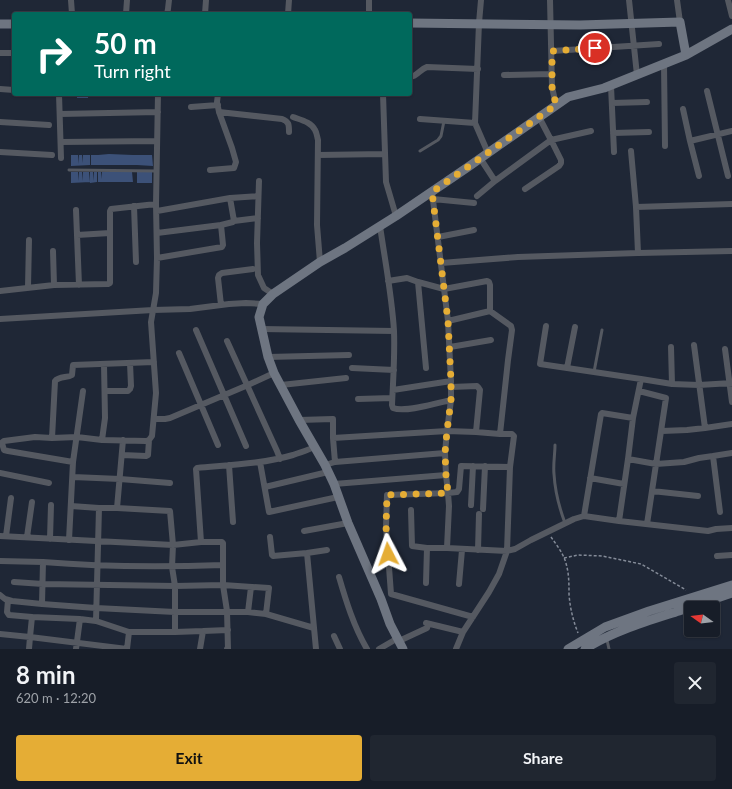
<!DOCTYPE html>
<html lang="en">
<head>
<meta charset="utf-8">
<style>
  body { margin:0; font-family:Lato,sans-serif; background:#202630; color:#f1f3f6; height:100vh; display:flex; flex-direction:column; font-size:15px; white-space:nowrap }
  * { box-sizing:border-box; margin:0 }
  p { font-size:13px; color:#9ea2a8 }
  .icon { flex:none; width:22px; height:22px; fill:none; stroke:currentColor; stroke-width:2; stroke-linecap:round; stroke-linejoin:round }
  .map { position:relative; height:649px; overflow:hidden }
  .details { display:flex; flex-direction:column; background:#171d28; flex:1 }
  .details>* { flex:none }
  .banner { position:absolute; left:12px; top:12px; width:400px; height:84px; border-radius:4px; box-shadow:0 1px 3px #0004,0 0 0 1px #363b45; background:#00695c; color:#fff; overflow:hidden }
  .needle { width:26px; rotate:284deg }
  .controls { position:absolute; left:684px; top:601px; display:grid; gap:8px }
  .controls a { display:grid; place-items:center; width:36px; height:36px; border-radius:4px; background:#171d28; box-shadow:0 1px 3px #0004,0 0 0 1px #363b45; font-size:20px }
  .pin { position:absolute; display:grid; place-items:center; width:34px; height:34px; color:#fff; margin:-17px; border:2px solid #fff; border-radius:50%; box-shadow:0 1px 4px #0007 }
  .me { position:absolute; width:44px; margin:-22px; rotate:356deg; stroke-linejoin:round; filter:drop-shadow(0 0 3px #0008) }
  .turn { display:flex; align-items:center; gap:14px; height:84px; padding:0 16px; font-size:18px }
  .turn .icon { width:52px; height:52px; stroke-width:2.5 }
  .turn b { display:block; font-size:28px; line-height:34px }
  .round { display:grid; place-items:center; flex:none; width:42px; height:42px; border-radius:4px; background:#202630 }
  .overview { display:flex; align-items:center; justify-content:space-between; height:68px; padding:0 16px }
  h1 { font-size:24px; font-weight:700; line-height:30px }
  .cta { display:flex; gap:8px; margin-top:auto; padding:8px 16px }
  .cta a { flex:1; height:46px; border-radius:4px; background:#e5ad35; color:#111; font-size:16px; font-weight:700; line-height:46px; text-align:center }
  .cta a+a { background:#202630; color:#f1f3f6 }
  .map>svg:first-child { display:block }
  .building { fill:#3c5178 }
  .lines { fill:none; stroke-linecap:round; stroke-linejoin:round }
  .path { stroke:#848b98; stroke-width:1.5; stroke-dasharray:3 2; stroke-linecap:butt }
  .lane { stroke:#555961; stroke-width:3 }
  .street { stroke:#555961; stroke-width:6 }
  .secondary { stroke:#6e7581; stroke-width:9 }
  .route { stroke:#e5ad35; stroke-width:7; stroke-dasharray:0 12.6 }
</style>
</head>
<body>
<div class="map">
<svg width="732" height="649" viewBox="0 0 732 649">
  <rect width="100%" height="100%" fill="#1f2736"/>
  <path class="building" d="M77 94H88V98H77Z
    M109 154 133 155V163V155H137V165H91V155H94V164V155H98V163V155Z
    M71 155H78L79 164V155H82L83 163V155H90V165L71 166Z
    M137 155H152L153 166 137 165Z
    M71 172H78L79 181V172H82L83 181V172H89L90 182 71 183Z
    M90 172H93L94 181V172H97V182L90 183Z
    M98 172H101V179L102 172H129V177V172H132L133 182H98Z
    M137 172H148V178V172H152V183H137Z"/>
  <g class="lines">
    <path class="path" d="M551 537C556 544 562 552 565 560 569 572 569 582 569 594 570 608 573 620 578 633
      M564 558 578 555 602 556 641 564 686 590"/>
    <path class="lane" d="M420 151 438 140 441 136 444 121
      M69 170 157 171
      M594 372 602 330
      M555 445C555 454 553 464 554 474 555 491 559 507 565 523
      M607 640 609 649"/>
    <path class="street" d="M71 0 72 14
      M481 0 479 23 475 123 488 153
      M550 0 552 87 556 105
      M629 0 637 75
      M677 0 680 22
      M728 0 732 16
      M126 14 127 0
      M167 14 168 9 169 0
      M205 14 206 0
      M288 14 289 0
      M369 14V0
      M552 51 659 44
      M0 53H14
      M664 64 665 146
      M504 75 552 74
      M410 77C418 76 420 69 427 67L478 69
      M611 86 614 152
      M0 89 14 90
      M707 91 728 176
      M59 94 61 158
      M383 94 386 182 396 216
      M612 103 647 102
      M191 107 218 105
      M683 109 690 141
      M219 112 282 119C289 122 289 124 289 132
      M60 114 158 112
      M293 117C301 120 311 122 315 130 317 133 317 137 318 140L317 225 320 262
      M420 119 475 123
      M0 122 49 125
      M613 133 649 132
      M61 142 157 141
      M631 151 636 207
      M0 152 52 155
      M318 155 385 154
      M480 158 495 181
      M210 170 234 168 236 162 232 148 219 112 217 102 218 94
      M699 176 690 141 732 131
      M259 181 257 243 258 275 264 288 273 294
      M525 189 559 166 561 163V160L551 140 591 131
      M477 196 495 181 551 140 539 117
      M433 199 474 203
      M732 204 636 207 638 253 732 251
      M134 206 136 262
      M76 210 79 285
      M157 211 230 198 258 196
      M234 221 258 218
      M380 226C385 261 392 296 394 331 395 356 393 381 392 405L393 408C405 413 437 403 451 400V381L448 321 432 192
      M157 233 221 225
      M77 235 110 233V211L111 209 156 204
      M438 237 474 230
      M53 251 54 285
      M157 258 222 247 223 245 221 225 233 222 234 221 230 198
      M441 263 518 257 638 253
      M388 281 407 278 418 282 444 289 487 281 489 282 490 285V311L511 326 512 330 508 360 500 434 476 432 447 431 451 400
      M418 282 426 368
      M28 287 29 240
      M0 291 54 285 108 284 110 283V233
      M221 305 218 278 219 275 222 273 253 269
      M0 319 153 310 190 309 229 304 246 303 263 304
      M448 321 490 311
      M546 326 540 364 567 368 641 379
      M261 329 394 331
      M196 330 246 446
      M227 341 277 451 280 459
      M694 345 705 428 732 424
      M450 347 491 340
      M671 347 672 384
      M725 349 732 402
      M179 353 218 445
      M268 357 349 355
      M352 368 394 370
      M567 368 575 327
      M281 385 346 378
      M451 387 477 386 478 387 480 390 476 432
      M393 390 451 381
      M105 391H128L130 389 131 386 130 363
      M639 391 666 398 647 524
      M358 399 392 398
      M154 419H165L170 418 248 385 274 373
      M299 420 333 419V438
      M662 431 687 430 705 428
      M52 438 55 381C59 376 67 378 72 375L73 365 154 362
      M102 440 105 418 104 364
      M2 443 4 450 8 451 73 462
      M0 444 4 441 35 437 52 438 77 437 102 440 146 441 149 440 152 436 156 393 151 322 156 293 157 258 156 204 158 94
      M122 455 146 456 148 455 149 440
      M628 459 656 464 684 462 699 458 713 456
      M260 462 269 512 338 497
      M335 462 333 438 447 431 445 453 446 475
      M229 465 233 522
      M325 465 335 462 445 453
      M0 473 49 483
      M73 477 120 479 170 483
      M590 478 624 484
      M334 484 446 475 448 493 387 495 386 527 391 594 473 617
      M265 487 328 472
      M652 491 698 496
      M471 505 473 466
      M71 506 99 508
      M483 509 485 466
      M411 510 412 546 427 548H447L507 551 510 467 514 436 512 434H500
      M720 512 713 456 732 453
      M584 516 601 414 602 413 633 418
      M619 521 628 459 633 418 641 379 672 384 699 385 732 383
      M304 531 348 523
      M0 536 173 545 170 511 117 508
      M6 536 11 498
      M27 537 32 502
      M270 537 272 555 273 556 307 553
      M50 539 51 505
      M69 540 73 462 83 391
      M447 548 449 506 448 493 457 492 459 489 461 466 510 467
      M478 550 479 514
      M717 556 732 555
      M0 561 43 562 42 604 12 601 5 599 0 595
      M43 562C103 567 163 567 223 565
      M339 577C346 601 354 627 367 649
      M14 582 43 584 175 586 223 585 269 588 266 614
      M426 583 427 548
      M459 584 462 550
      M8 600 7 612 9 615 32 617
      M42 604 96 608 175 612H248L266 614 314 628
      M248 612 251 587
      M80 619 96 621 99 508H117L123 440
      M96 621 129 632
      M426 623 463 632
      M175 632 203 631
      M0 634 30 637 29 649
      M334 636 340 649
      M399 641 427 628
      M76 649 80 619 32 617 30 637 127 649
      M127 649 129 632H175V586L172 567 173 545 201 542
      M200 649 203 631 228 630
      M227 649H228L227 611 223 585V543L222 542H201L196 469 197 468C229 465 262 464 293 455 300 452 307 451 314 447
      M316 649 307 553 327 550
      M379 649 398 638
      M456 649 463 632 489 592 499 574 507 551 515 549 531 540 574 519 584 516 619 521 708 531 716 529 732 528"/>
    <path class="secondary" d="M410 23 580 25 680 22 686 55
      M0 24H14
      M403 649 390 624 381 599 348 523 334 484 325 465 299 420 274 373 268 357 259 317 263 304 273 294 320 262 345 248 396 216 468 167 568 97 604 88 686 55 732 29
      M568 649 605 627 649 611 732 585
      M585 649C613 631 648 621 679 611 697 605 715 599 732 593"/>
  </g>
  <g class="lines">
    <path class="route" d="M388 554 386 527 387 495 448 493 446 475 445 453 447 431 451 400V381L448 321 432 192 556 105 552 87V51L595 48"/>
  </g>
</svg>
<div class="controls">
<a><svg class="needle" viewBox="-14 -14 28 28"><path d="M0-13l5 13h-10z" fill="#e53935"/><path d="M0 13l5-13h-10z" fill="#9ea2a8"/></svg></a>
</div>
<div class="pin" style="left:595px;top:48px;background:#d93025"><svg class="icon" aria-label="arrive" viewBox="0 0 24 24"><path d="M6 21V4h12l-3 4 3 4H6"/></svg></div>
<svg class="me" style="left:388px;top:554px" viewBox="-20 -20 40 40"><path d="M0-17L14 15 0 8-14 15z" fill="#e5ad35" stroke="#fff" stroke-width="4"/></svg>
<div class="banner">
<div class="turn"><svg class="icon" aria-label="right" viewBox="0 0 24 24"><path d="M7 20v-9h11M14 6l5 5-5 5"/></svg><div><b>50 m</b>Turn right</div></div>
</div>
</div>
<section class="details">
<div class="overview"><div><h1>8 min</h1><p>620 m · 12:20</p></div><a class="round"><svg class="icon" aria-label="close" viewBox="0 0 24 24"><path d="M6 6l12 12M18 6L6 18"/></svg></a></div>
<div class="cta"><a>Exit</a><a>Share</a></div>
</section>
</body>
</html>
